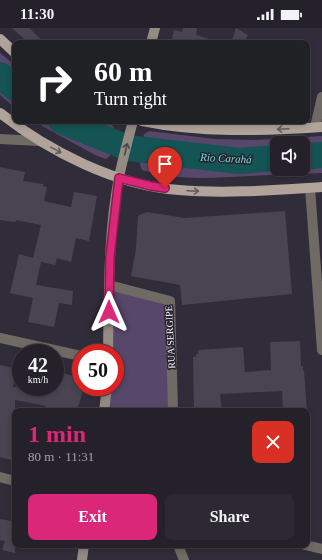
<!DOCTYPE html>
<html lang="en">
<head>
<meta charset="utf-8">
<style>
  body { margin:0; font-family:Georgia,serif; background:#2d2933; color:#f1f3f6; height:100vh; display:flex; flex-direction:column; font-size:15px; white-space:nowrap }
  * { box-sizing:border-box; margin:0 }
  p { font-size:13px; color:#a3a3a9 }
  .icon { flex:none; width:22px; height:22px; fill:none; stroke:currentColor; stroke-width:2; stroke-linecap:round; stroke-linejoin:round }
  .map { position:relative; flex:1; overflow:hidden }
  .side { position:absolute; left:12px; top:380px; width:298px; height:140px; display:flex; flex-direction:column; background:#25212b; border-radius:8px; box-shadow:0 2px 6px #0003,0 0 0 1px #423e47 }
  .side>* { flex:none }
  .guide { position:absolute; left:12px; top:12px; width:298px; height:84px; border-radius:8px; box-shadow:0 2px 6px #0003,0 0 0 1px #423e47; background:#202124; color:#fff; overflow:hidden }
  .buttons { position:absolute; left:270px; top:108px; display:grid; gap:8px }
  .buttons a { display:grid; place-items:center; width:40px; height:40px; border-radius:8px; background:#25212b; box-shadow:0 2px 6px #0003,0 0 0 1px #423e47; font-size:20px }
  .speed { position:absolute; left:12px; top:316px; display:flex; gap:8px; font-size:20px; font-weight:700; text-align:center }
  .speed>* { display:grid; place-content:center; width:52px; height:52px; border-radius:50%; background:#25212b; box-shadow:0 2px 6px #0003,0 0 0 1px #423e47; line-height:1 }
  .speed small { font-size:10px; font-weight:400 }
  .speed .limit { border:6px solid #d22; background:#fff; color:#111 }
  .pin { position:absolute; display:grid; place-items:center; width:34px; height:34px; color:#fff; margin:-41px -17px; border-radius:50% 50% 50% 0; rotate:-45deg; box-shadow:0 0 4px #0007 }
  .pin .icon { rotate:45deg }
  .me { position:absolute; width:44px; margin:-22px; rotate:0deg; stroke-linejoin:round; filter:drop-shadow(0 0 3px #0008) }
  .turn { display:flex; align-items:center; gap:14px; height:84px; padding:0 16px; font-size:18px }
  .turn .icon { width:52px; height:52px; stroke-width:2.5 }
  .turn b { display:block; font-size:28px; line-height:34px }
  .round { display:grid; place-items:center; flex:none; width:42px; height:42px; border-radius:8px; background:#2d2933 }
  .head { display:flex; align-items:center; justify-content:space-between; height:68px; padding:0 16px }
  h1 { font-size:24px; font-weight:600; line-height:30px; color:#db2777 }
  .action { display:flex; gap:8px; margin-top:auto; padding:8px 16px }
  .action a { flex:1; height:46px; border-radius:8px; background:#db2777; color:#fff; font-size:16px; font-weight:600; line-height:46px; text-align:center }
  .action a+a { background:#2d2933; color:#f1f3f6 }
  .status { display:flex; justify-content:space-between; align-items:center; height:28px; padding:0 20px; background:#25212b; direction:ltr }
  .status svg { height:11px; fill:currentColor }
  .map>svg:first-child { display:block }
  .green { fill:#57476a; fill-rule:evenodd }
  .lines { fill:none; stroke-linecap:round; stroke-linejoin:round }
  .river { stroke:#145455; stroke-width:26 }
  .building { fill:#4a4452 }
  .minor { stroke:#706a65; stroke-width:10 }
  .secondary { stroke:#948b83; stroke-width:10 }
  .primary { stroke:#b0a49a; stroke-width:10 }
  .oneway { stroke:#655c5f }
  .oneway2 { stroke:#4d474c }
  .route-casing { stroke:#8e194d; stroke-width:10 }
  .route { stroke:#db2777; stroke-width:7 }
  .labels { text-anchor:middle; dominant-baseline:central; stroke-width:3; stroke-linejoin:round; paint-order:stroke }
  .street-label { font-size:10px; fill:#efebf4; stroke:#27222e }
  .water-label { font-size:11px; font-style:italic; fill:#75d6d7; stroke:#27222e }
</style>
</head>
<body>
<div class="status"><b>11:30</b><svg viewBox="0 0 49 12"><path d="M0 12V9h3v3zM5 12V6h3v6zM10 12V3h3v9zM15 12V0h3v12zM26 1h20v11H26zM47 4h2v5h-2z"/></svg></div>
<div class="map">
<svg width="322" height="532" viewBox="0 0 322 532">
  <rect width="100%" height="100%" fill="#312c39"/>
  <path class="green" d="M0 25 15 37V80L0 67Z
    M33 93H107L114 99 110 128 106 131 95 127Z
    M149 103 215 111 255 112 322 108V145C297 146 273 147 248 148 213 150 176 153 142 142L140 137 144 106ZM277 115H303V141H277Z
    M111 262 166 277 169 383H107L109 359H115V325H110Z"/>
  <g class="lines">
    <path class="river" d="M0 47 15 60
      M61 93 128 120 239 133 277 130
      M303 129 322 127"/>
  </g>
  <path class="building" d="M12 0H29L45 15H29Z
    M183 0H197L196 7 210 11V15H171L174 2 182 4Z
    M236 0 248 7 244 15H231Z
    M0 139 25 144 23 153 43 156V158L47 159 44 173 71 179 74 164 97 168 89 213 76 210 71 234 57 230 55 237 41 234 36 257 73 263 72 277 59 275 54 299 28 294 33 270 10 265 19 226 33 230 41 197 16 192 15 194 0 192Z
    M285 183 292 266 182 277 180 257 131 248 136 221 138 188 142 186 147 184 185 190Z
    M300 313 301 338H303V343H304L307 383H283L282 363 220 366 222 383H194L193 329H196V326H198V322L243 319 245 344 271 342 270 314Z
    M0 337 17 341 13 359H55V343L81 350V359H84L77 383H44L46 378 15 372V433L0 429Z
    M12 489H15V525L2 522 5 513 0 512V491L11 493Z"/>
  <g class="lines">
    <path class="minor" d="M315 99 322 69
      M0 111 39 113
      M310 160 322 322
      M109 257 170 273 173 383
      M0 310 81 328
      M0 449 15 453
      M178 517 184 532
      M305 517 322 521"/>
    <path class="secondary" d="M151 15 155 0
      M108 325C109 266 108 207 119 149 123 130 128 112 133 93
      M104 383 107 359
      M82 532 84 517"/>
    <path class="primary" d="M0 11 15 25
      M0 85C48 123 117 158 179 162 226 166 275 162 322 159
      M142 93C201 105 262 103 322 99"/>
  </g>
  <defs><path id="oneway-shaft" d="M-6 0H5M1.5-3L5.5 0L1.5 3" fill="none" stroke-width="1.6" stroke-linecap="round" stroke-linejoin="round"/></defs>
  <g class="oneway">
    <use href="#oneway-shaft" transform="translate(283 101) rotate(177)"/>
    <use href="#oneway-shaft" transform="translate(56 122) rotate(29)"/>
    <use href="#oneway-shaft" transform="translate(193 163) rotate(2)"/>
  </g>
  <use class="oneway2" href="#oneway-shaft" transform="translate(126 121) rotate(-77)"/>
  <g class="lines">
    <g class="route-casing">
      <path id="route" d="M109 284 110 229 119 150 151 158 165 160"/>
    </g>
    <use href="#route" class="route"/>
  </g>
  <g class="labels">
    <g class="street-label">
      <text transform="translate(170 309) rotate(-93)">RUA SERGIPE</text>
    </g>
    <g class="water-label">
      <text transform="translate(226 130) rotate(3)">Rio Carahá</text>
    </g>
  </g>
</svg>
<div class="buttons">
<a><svg class="icon" aria-label="sound" viewBox="0 0 24 24"><path d="M4 9h4l5-4v14l-5-4H4zM17 9q2 3 0 6"/></svg></a>
</div>
<div class="speed"><div>42<small>km/h</small></div><div class="limit">50</div></div>
<div class="pin" style="left:165px;top:160px;background:#d93025"><svg class="icon" aria-label="arrive" viewBox="0 0 24 24"><path d="M6 21V4h12l-3 4 3 4H6"/></svg></div>
<svg class="me" style="left:109px;top:284px" viewBox="-20 -20 40 40"><path d="M0-17L14 15 0 8-14 15z" fill="#db2777" stroke="#fff" stroke-width="4"/></svg>
<div class="guide">
<div class="turn"><svg class="icon" aria-label="right" viewBox="0 0 24 24"><path d="M7 20v-9h11M14 6l5 5-5 5"/></svg><div><b>60 m</b>Turn right</div></div>
</div>
<section class="side">
<div class="head"><div><h1>1 min</h1><p>80 m · 11:31</p></div><a class="round" style="background:#d93025;color:#fff"><svg class="icon" aria-label="close" viewBox="0 0 24 24"><path d="M6 6l12 12M18 6L6 18"/></svg></a></div>
<div class="action"><a>Exit</a><a>Share</a></div>
</section>
</div>
</body>
</html>
